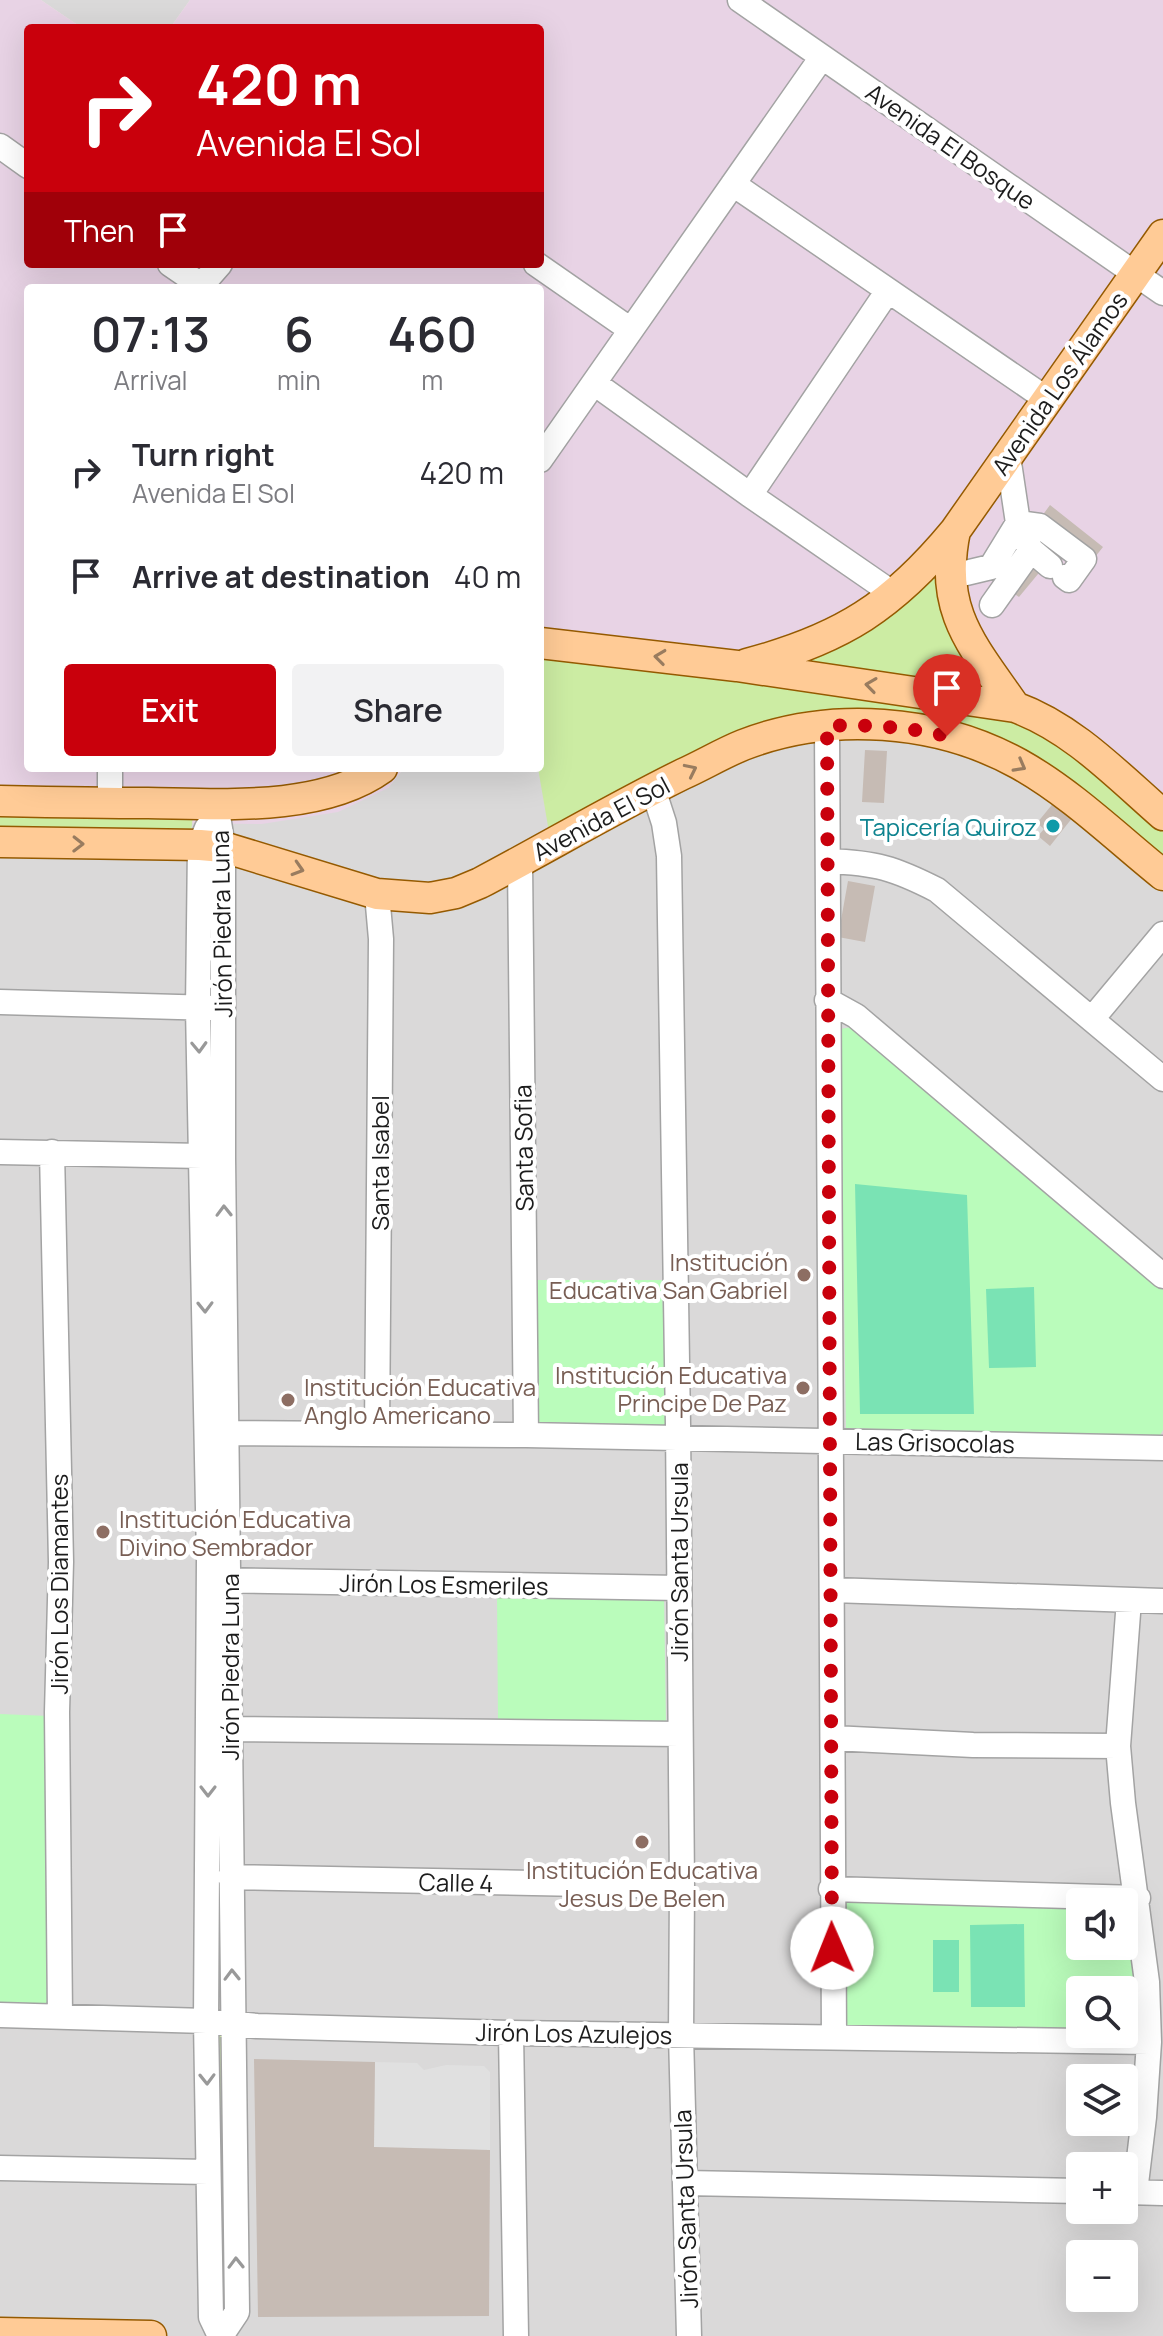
<!DOCTYPE html>
<html lang="en">
<head>
<meta charset="utf-8">
<style>
  body { margin:0; font-family:Manrope,sans-serif; background:#f2f2f3; color:#2b2b33; height:100vh; display:flex; flex-direction:column; font-size:30px; white-space:nowrap }
  * { box-sizing:border-box; margin:0 }
  p { font-size:26px; color:#7c7c81 }
  .icon { flex:none; width:44px; height:44px; fill:none; stroke:currentColor; stroke-width:2; stroke-linecap:round; stroke-linejoin:round }
  .map { position:relative; flex:1; overflow:hidden }
  .sheet { position:absolute; left:24px; top:284px; width:520px; height:488px; display:flex; flex-direction:column; background:#fff; border-radius:8px; box-shadow:0 8px 32px #0002 }
  .sheet>* { flex:none }
  .top-card { position:absolute; left:24px; top:24px; width:520px; height:244px; border-radius:8px; box-shadow:0 8px 32px #0002; background:#c9000c; color:#fff; overflow:hidden }
  .fabs { position:absolute; left:1066px; top:1888px; display:grid; gap:16px }
  .fabs a { display:grid; place-items:center; width:72px; height:72px; border-radius:8px; background:#fff; box-shadow:0 8px 32px #0002; font-size:40px }
  .pin { position:absolute; display:grid; place-items:center; width:68px; height:68px; color:#fff; margin:-82px -34px; border-radius:50% 50% 50% 0; rotate:-45deg; box-shadow:0 0 8px #0007 }
  .pin .icon { rotate:45deg }
  .me { position:absolute; width:88px; margin:-44px; rotate:359deg; stroke-linejoin:round; filter:drop-shadow(0 0 6px #0008) }
  .turn { display:flex; align-items:center; gap:28px; height:168px; padding:0 40px; font-size:36px }
  .turn .icon { width:104px; height:104px; stroke-width:2.5 }
  .turn b { display:block; font-size:56px; line-height:68px }
  .then { display:flex; align-items:center; height:76px; padding:0 40px; background:#0003; gap:16px; font-size:30px }
  .eta { display:flex; justify-content:space-evenly; align-items:center; height:136px; text-align:center }
  .eta b { font-size:48px; font-weight:600; line-height:56px }
  .cta { display:flex; gap:16px; margin-top:auto; padding:16px 40px }
  .cta a { flex:1; height:92px; border-radius:8px; background:#c9000c; color:#fff; font-size:32px; font-weight:600; line-height:92px; text-align:center }
  .cta a+a { background:#f2f2f3; color:#2b2b33 }
  ul { padding:0; list-style:none }
  li { display:flex; align-items:center; gap:24px; height:104px; padding:0 40px }
  li div { flex:1 }
  li b { display:block; font-size:30px }
  li em { font-style:normal }
  .map>svg:first-child { display:block }
  .residential { fill:#dad9d9; fill-rule:evenodd }
  .industrial { fill:#e8d3e5 }
  .grass { fill:#cceca3 }
  .park { fill:#bafcbb }
  .pitch { fill:#7ae3b4 }
  .parking { fill:#e0e0e0 }
  .building { fill:#c6bbb4 }
  .lines { fill:none; stroke-linecap:round; stroke-linejoin:round }
  .minor-casing { stroke:#a3a3a3; stroke-width:27 }
  .major-casing { stroke:#955a00; stroke-width:33 }
  .minor { stroke:#fff; stroke-width:24 }
  .major { stroke:#ffcb96; stroke-width:30 }
  .oneway { stroke:#997c5f }
  .oneway2 { stroke:#999 }
  .route { stroke:#c9000c; stroke-width:14; stroke-dasharray:0 25.2 }
  .culture-dot { fill:#0f9aa8; stroke:#fff; stroke-width:3 }
  .education-dot { fill:#8d6e63; stroke:#fff; stroke-width:3 }
  .labels { text-anchor:middle; dominant-baseline:central; stroke-width:8; stroke-linejoin:round; paint-order:stroke }
  .street-label { font-size:24px; fill:#1c1c1c; stroke:#fff }
  .culture-label { font-size:24px; fill:#0d838f; stroke:#fff; text-anchor:end }
  .education-label { font-size:24px; fill:#785e54; stroke:#fff; text-anchor:end }
</style>
</head>
<body>
<div class="map">
<svg width="1163" height="2336" viewBox="0 0 1163 2336">
  <rect width="100%" height="100%" fill="#eee9e1"/>
  <path class="residential" d="M41 0H190L170 28H82Z
    M953 718 1163 847V2336H0V821L388 788 404 768H540ZM1080 1902H1124V1946H1080ZM1080 1990H1124V2034H1080ZM1080 2078H1124V2122H1080ZM1080 2166H1124V2210H1080ZM1080 2254H1124V2298H1080Z"/>
  <path class="industrial" d="M0 0H41L82 28H28V264H540V28H170L190 0H1163V847L1033 744 540 670V288H28V768H404L388 788 338 812 262 824 0 821Z"/>
  <path class="grass" d="M939 562 986 691 788 665Z
    M540 649 1002 714 1059 743 1163 830V867L1053 775 850 714 549 832 538 768Z
    M0 806 193 817 191 831 0 833Z
    M217 2032 222 2037 226 2312 221 2318Z"/>
  <path class="park" d="M852 1027 1163 1287V1430L1159 1437 846 1428 840 1029Z
    M537 1280H662L666 1425 537 1422Z
    M497 1595 664 1596 666 1726 498 1723Z
    M0 1714 49 1716 50 2005 0 2004Z
    M839 1897 1080 1903V1946H1124V1904H1135L1146 2033H1124V1990H1080V2032L840 2028Z"/>
  <path class="pitch" d="M855 1184 967 1195 974 1414H860Z
    M1034 1287 1036 1367 989 1368 986 1289Z
    M1024 1924 1025 2007H971L970 1925Z
    M933 1940H959V1992H933Z"/>
  <path class="parking" d="M375 2062 417 2063 424 2070 446 2065 484 2066 490 2072V2150L374 2147Z"/>
  <path class="building" d="M1050 505 1103 547 1095 557 1042 516Z
    M1029 557 1043 568 1019 597 1005 588Z
    M865 750 887 751 884 803 862 802Z
    M1055 801 1073 817 1050 846 1038 836 1044 829 1037 823Z
    M848 881 875 886 865 942 838 937Z
    M254 2059 375 2062 374 2147 490 2150 489 2316 258 2317Z"/>
  <g class="lines">
    <g class="minor-casing">
      <path id="minor" d="M740 0 1163 293
        M0 146 28 166
        M733 184 1048 400
        M170 264 205 288
        M536 264 631 330
        M199 288 220 264
        M594 383 750 495 895 595
        M540 460 822 57
        M750 495 887 292
        M1018 523 1040 526 1084 559 1069 580 1065 577
        M1031 550 1050 566
        M949 577 991 567 1018 523 1008 456
        M992 605 1031 550 1018 523
        M827 726 834 2037
        M110 768V803
        M653 789 664 823 669 856 678 1425 682 1886 681 2035 689 2336
        M216 804 223 847V1158L237 2312 221 2336
        M207 828 200 845 198 1008 209 1559 206 2021 211 2317 220 2336
        M828 861C876 863 894 868 937 890L1163 1079
        M520 862 526 1435
        M827 1000 856 1016 1163 1276
        M0 1002 214 1008
        M1092 1019 1163 934
        M0 1152 202 1156
        M52 1152 61 1562 57 1712 60 2016
        M227 1433 526 1435 1163 1448
        M377 1433 381 939 377 894
        M215 1580 679 1588
        M832 1590 1163 1601
        M1129 1600 1118 1746 1123 1803 1147 1982 1149 2042 1144 2117 1135 2192
        M230 1729 679 1734
        M833 1738 973 1745 1118 1746
        M230 1877 682 1886
        M831 1889 1138 1898
        M0 2015 206 2021 257 2026 511 2033 1149 2042
        M511 2033 516 2336
        M0 2168 208 2172
        M685 2183 1080 2191
        M1124 2192 1163 2193"/>
    </g>
    <g class="major-casing">
      <path id="major" d="M955 531C938 611 973 646 1015 707
        M540 643 737 666 1015 707C1073 728 1117 775 1163 815
        M747 664C842 639 893 606 955 531L1163 235
        M0 801C49 802 99 803 148 803 221 804 321 812 382 768
        M0 842 200 845 223 847 377 894 430 898 456 893 480 883C548 847 614 808 683 774 703 765 723 753 743 745 830 711 938 719 1019 764 1071 793 1117 838 1163 875
        M0 2333 151 2336"/>
    </g>
    <use href="#minor" class="minor"/>
    <use href="#major" class="major"/>
  </g>
  <defs><path id="oneway-chevron" d="M-2-3.5L2.5 0L-2 3.5" fill="none" stroke-width="1.6" stroke-linecap="round" stroke-linejoin="round" transform="scale(2)"/></defs>
  <g class="oneway">
    <use href="#oneway-chevron" transform="translate(660 657) rotate(-173)"/>
    <use href="#oneway-chevron" transform="translate(871 685) rotate(-172)"/>
    <use href="#oneway-chevron" transform="translate(1020 766) rotate(29)"/>
    <use href="#oneway-chevron" transform="translate(691 770) rotate(-26)"/>
    <use href="#oneway-chevron" transform="translate(78 844) rotate(1)"/>
    <use href="#oneway-chevron" transform="translate(298 869) rotate(17)"/>
  </g>
  <g class="oneway2">
    <use href="#oneway-chevron" transform="translate(199 1047) rotate(88)"/>
    <use href="#oneway-chevron" transform="translate(224 1211) rotate(-91)"/>
    <use href="#oneway-chevron" transform="translate(205 1307) rotate(89)"/>
    <use href="#oneway-chevron" transform="translate(208 1791) rotate(90)"/>
    <use href="#oneway-chevron" transform="translate(232 1975) rotate(-91)"/>
    <use href="#oneway-chevron" transform="translate(207 2079) rotate(89)"/>
    <use href="#oneway-chevron" transform="translate(236 2263) rotate(-91)"/>
  </g>
  <g class="lines">
    <path class="route" d="M832 1948 827 726C868 724 906 727 947 736"/>
  </g>
  <circle class="culture-dot" cx="1053" cy="826" r="8"/>
  <g class="education-dot">
    <circle cx="804" cy="1275" r="8"/>
    <circle cx="803" cy="1388" r="8"/>
    <circle cx="288" cy="1400" r="8"/>
    <circle cx="103" cy="1532" r="8"/>
    <circle cx="642" cy="1842" r="8"/>
  </g>
  <g class="labels">
    <g class="street-label">
      <text transform="translate(951 146) rotate(35)">Avenida El Bosque</text>
      <text transform="translate(1059 383) rotate(-55)">Avenida Los Álamos</text>
      <text transform="translate(601 818) rotate(-28)">Avenida El Sol</text>
      <text transform="translate(221 924) rotate(-91)">Jirón Piedra Luna</text>
      <text transform="translate(523 1148) rotate(-91)">Santa Sofia</text>
      <text transform="translate(379 1163) rotate(-90)">Santa Isabel</text>
      <text transform="translate(935 1442) rotate(1)">Las Grisocolas</text>
      <text transform="translate(678 1562) rotate(-90)">Jirón Santa Ursula</text>
      <text transform="translate(58 1584) rotate(-90)">Jirón Los Diamantes</text>
      <text transform="translate(444 1584) rotate(1)">Jirón Los Esmeriles</text>
      <text transform="translate(229 1667) rotate(-90)">Jirón Piedra Luna</text>
      <text transform="translate(456 1882) rotate(1)">Calle 4</text>
      <text transform="translate(574 2033) rotate(1)">Jirón Los Azulejos</text>
      <text transform="translate(685 2209) rotate(-92)">Jirón Santa Ursula</text>
    </g>
    <g class="culture-label">
      <text x="1037" y="826">Tapicería Quiroz</text>
    </g>
    <g class="education-label">
      <text x="788" y="1261">Institución<tspan x="788" dy="28">Educativa San Gabriel</tspan></text>
      <text x="787" y="1374">Institución Educativa<tspan x="787" dy="28">Principe De Paz</tspan></text>
      <text x="304" y="1386" text-anchor="start">Institución Educativa<tspan x="304" dy="28">Anglo Americano</tspan></text>
      <text x="119" y="1518" text-anchor="start">Institución Educativa<tspan x="119" dy="28">Divino Sembrador</tspan></text>
      <text x="642" y="1869" text-anchor="middle">Institución Educativa<tspan x="642" dy="28">Jesus De Belen</tspan></text>
    </g>
  </g>
</svg>
<div class="fabs">
<a><svg class="icon" aria-label="sound" viewBox="0 0 24 24"><path d="M4 9h4l5-4v14l-5-4H4zM17 9q2 3 0 6"/></svg></a>
<a><svg class="icon" aria-label="search" viewBox="0 0 24 24"><circle cx="10" cy="10" r="6"/><path d="M15 15l6 6"/></svg></a>
<a><svg class="icon" aria-label="layers" viewBox="0 0 24 24"><path d="M12 4l9 5-9 5-9-5zM3 14l9 5 9-5"/></svg></a>
<a>+</a>
<a>−</a>
</div>
<div class="pin" style="left:947px;top:736px;background:#d93025"><svg class="icon" aria-label="arrive" viewBox="0 0 24 24"><path d="M6 21V4h12l-3 4 3 4H6"/></svg></div>
<svg class="me" style="left:832px;top:1948px" viewBox="-20 -20 40 40"><circle r="19" fill="#fff"/><path d="M0-13L10 11 0 6-10 11z" fill="#c9000c"/></svg>
<div class="top-card">
<div class="turn"><svg class="icon" aria-label="right" viewBox="0 0 24 24"><path d="M7 20v-9h11M14 6l5 5-5 5"/></svg><div><b>420 m</b>Avenida El Sol</div></div>
<div class="then">Then<svg class="icon" aria-label="arrive" viewBox="0 0 24 24"><path d="M6 21V4h12l-3 4 3 4H6"/></svg></div>
</div>
<section class="sheet">
<div class="eta">
<div><b>07:13</b><p>Arrival</p></div>
<div><b>6</b><p>min</p></div>
<div><b>460</b><p>m</p></div>
</div>
<ul>
<li><svg class="icon" aria-label="right" viewBox="0 0 24 24"><path d="M7 20v-9h11M14 6l5 5-5 5"/></svg><div><b>Turn right</b><p>Avenida El Sol</p></div><em>420 m</em></li>
<li><svg class="icon" aria-label="arrive" viewBox="0 0 24 24"><path d="M6 21V4h12l-3 4 3 4H6"/></svg><div><b>Arrive at destination</b></div><em>40 m</em></li>
</ul>
<div class="cta"><a>Exit</a><a>Share</a></div>
</section>
</div>
</body>
</html>
